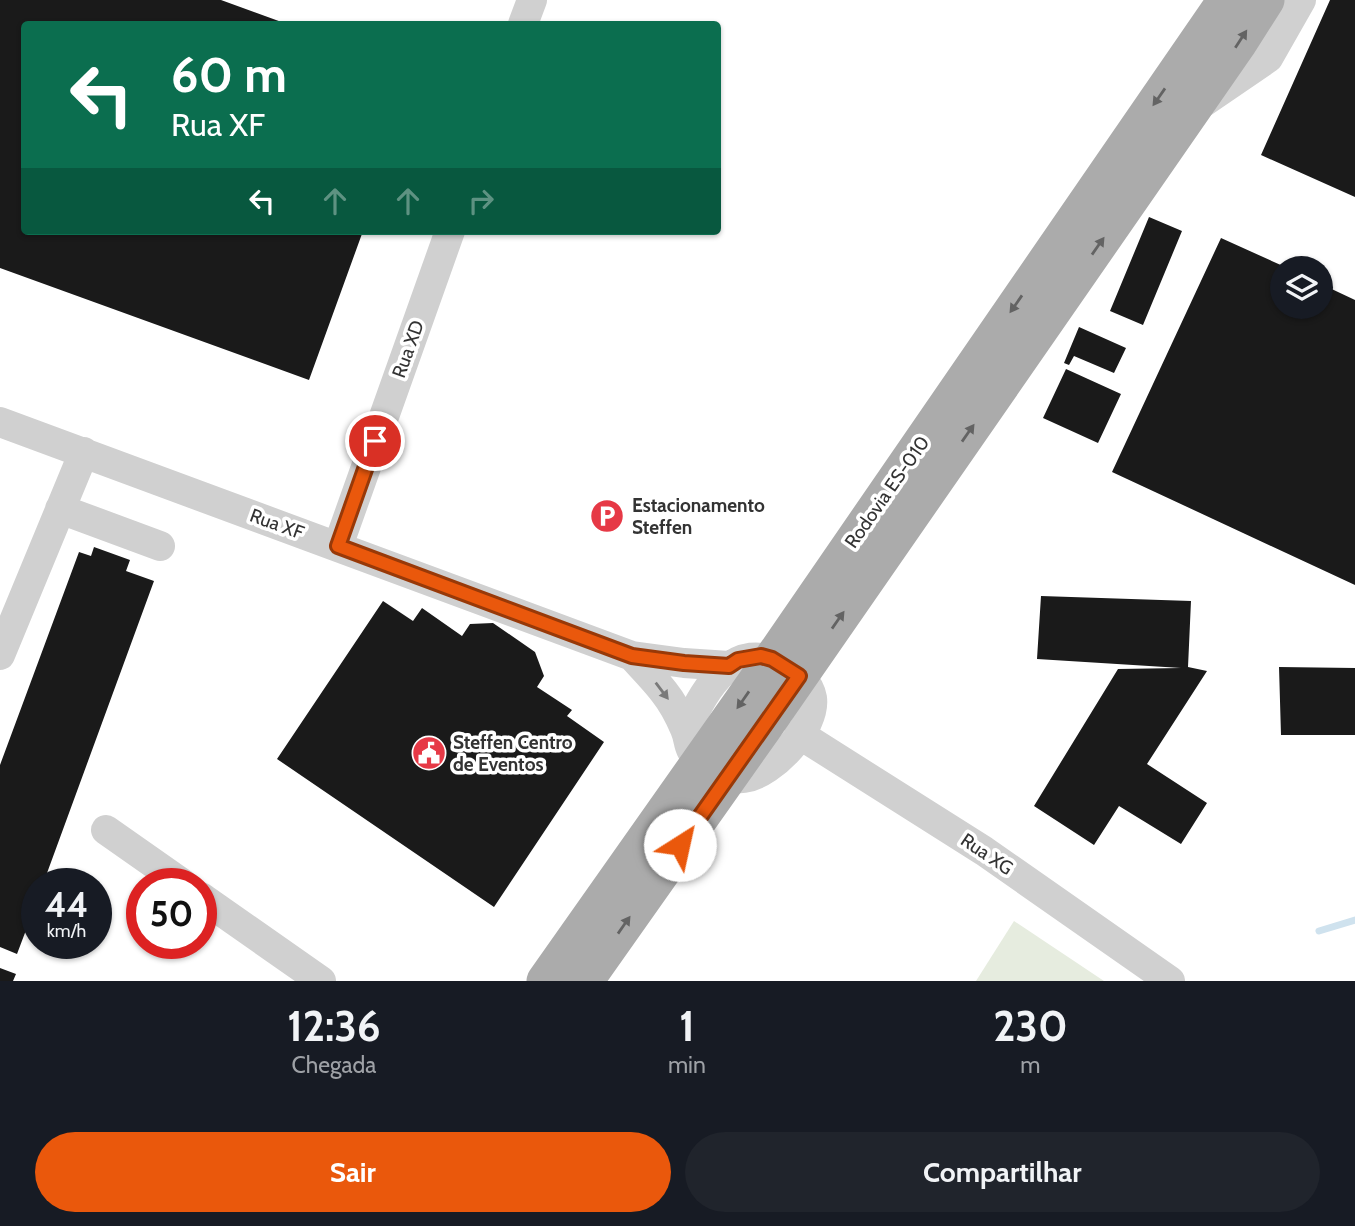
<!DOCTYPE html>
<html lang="pt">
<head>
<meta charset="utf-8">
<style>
  body { margin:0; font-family:Cabin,sans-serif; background:#20242c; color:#f1f3f6; height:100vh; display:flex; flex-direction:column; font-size:26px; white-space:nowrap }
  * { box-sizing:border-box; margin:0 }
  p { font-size:23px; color:#9ea1a6 }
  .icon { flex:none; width:38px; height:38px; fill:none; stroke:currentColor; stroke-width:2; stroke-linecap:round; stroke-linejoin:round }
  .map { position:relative; height:981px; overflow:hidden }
  .sheet { display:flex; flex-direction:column; background:#171b24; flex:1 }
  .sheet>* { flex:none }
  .top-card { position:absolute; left:21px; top:21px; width:700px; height:214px; border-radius:7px; box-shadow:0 2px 5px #0004; background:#0b6e4f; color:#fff; overflow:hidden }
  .tools { position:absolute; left:1270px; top:256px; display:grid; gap:14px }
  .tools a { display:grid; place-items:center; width:63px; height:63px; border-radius:50%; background:#171b24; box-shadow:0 2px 5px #0004; font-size:35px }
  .speed { position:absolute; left:21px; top:868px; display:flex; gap:14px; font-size:35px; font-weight:700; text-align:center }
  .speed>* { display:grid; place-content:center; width:91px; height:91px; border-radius:50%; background:#171b24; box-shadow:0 2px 5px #0004; line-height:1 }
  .speed small { font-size:18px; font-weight:400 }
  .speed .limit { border:10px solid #d22; background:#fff; color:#111 }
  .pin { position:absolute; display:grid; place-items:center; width:60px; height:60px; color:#fff; margin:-30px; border:4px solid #fff; border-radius:50%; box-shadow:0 2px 7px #0007 }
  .me { position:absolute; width:77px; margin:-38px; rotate:35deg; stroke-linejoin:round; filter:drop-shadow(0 0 5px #0008) }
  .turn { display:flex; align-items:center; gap:24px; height:147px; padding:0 35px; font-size:32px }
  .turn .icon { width:91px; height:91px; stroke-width:2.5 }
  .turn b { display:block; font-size:49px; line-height:60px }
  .lanes { display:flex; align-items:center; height:66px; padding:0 35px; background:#0003; justify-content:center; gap:35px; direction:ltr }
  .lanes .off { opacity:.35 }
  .eta { display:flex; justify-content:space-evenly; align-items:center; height:119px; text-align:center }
  .eta b { font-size:42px; font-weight:700; line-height:49px }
  .button { display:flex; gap:14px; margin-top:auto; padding:14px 35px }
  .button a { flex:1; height:80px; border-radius:42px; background:#ea580c; color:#fff; font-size:28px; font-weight:700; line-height:80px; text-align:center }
  .button a+a { background:#20242c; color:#f1f3f6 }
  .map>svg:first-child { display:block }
  .green { fill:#e6ecdf }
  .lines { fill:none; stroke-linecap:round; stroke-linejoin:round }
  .stream { stroke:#cfe2ee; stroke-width:7 }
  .building { fill:#1a1a1a }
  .minor { stroke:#d0d0d0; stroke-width:30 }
  .major { stroke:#ababab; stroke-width:37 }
  .oneway { fill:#636363 }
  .oneway2 { fill:#7a7a7a }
  .route-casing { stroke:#983908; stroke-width:18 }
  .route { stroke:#ea580c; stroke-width:12 }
  .labels { text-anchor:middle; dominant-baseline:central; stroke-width:7; stroke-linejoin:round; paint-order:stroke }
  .street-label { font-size:19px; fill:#333; stroke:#fff }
  .poi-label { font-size:19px; font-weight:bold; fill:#333; stroke:#fff; text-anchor:start }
</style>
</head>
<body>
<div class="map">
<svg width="1355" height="981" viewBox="0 0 1355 981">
  <rect width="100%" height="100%" fill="#fff"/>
  <path class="green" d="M1014 921 1104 981H976Z"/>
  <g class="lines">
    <path class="stream" d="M1319 931 1355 920"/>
  </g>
  <path class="building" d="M0 0H221L287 24H24V231H363L309 380 0 268Z
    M1330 0H1355V197L1261 155Z
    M1149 217 1182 231 1143 325 1110 311Z
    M1221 238 1283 266V306H1321V284L1355 300V585L1112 472Z
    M1079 327 1126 348 1114 373 1074 356 1069 365 1064 363Z
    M1066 369 1121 394 1098 443 1043 418Z
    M94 547 130 560 126 571 154 581 43 884H37V901L17 954 0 947V765L79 552 91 556Z
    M1041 596 1191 601 1188 667 1207 671 1147 764 1207 803 1181 844 1119 806 1094 845 1034 806 1118 669 1181 668 1037 659Z
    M383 601 413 621 422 608 462 636 470 624 493 623 535 652 544 676 537 687 572 710 567 716 604 742 494 907 277 759Z
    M1279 667 1355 668V735H1281Z
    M0 968 16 974 13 981H0Z"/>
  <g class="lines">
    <path class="minor" d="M523 24 532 0
      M1198 106 1268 58 1301 0
      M0 422 632 656 684 663 729 666
      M60 509 160 546
      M338 546 450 231
      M0 655 84 452
      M632 656C642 667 654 679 664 692 672 702 680 717 685 729 691 743 686 749 701 760 714 769 729 780 744 778 773 774 816 727 812 698 809 682 797 674 785 667 735 635 703 690 686 731
      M799 734 984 851 1170 981
      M106 830 183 884
      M201 897 321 981"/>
    <path class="major" d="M545 981 772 659 1226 0
      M585 981 765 726 1238 44 1266 0"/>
  </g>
  <defs><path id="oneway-solid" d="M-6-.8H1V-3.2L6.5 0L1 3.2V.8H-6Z" transform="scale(1.75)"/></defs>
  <g class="oneway">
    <use href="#oneway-solid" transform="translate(1241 39) rotate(-57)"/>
    <use href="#oneway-solid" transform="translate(1159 97) rotate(125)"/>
    <use href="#oneway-solid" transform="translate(1098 246) rotate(-55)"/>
    <use href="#oneway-solid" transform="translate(1016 304) rotate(125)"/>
    <use href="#oneway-solid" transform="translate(968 433) rotate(-55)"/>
    <use href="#oneway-solid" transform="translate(838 620) rotate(-55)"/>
    <use href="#oneway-solid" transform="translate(743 700) rotate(125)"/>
    <use href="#oneway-solid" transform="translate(624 925) rotate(-55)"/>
  </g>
  <use class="oneway2" href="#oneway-solid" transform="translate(662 691) rotate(53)"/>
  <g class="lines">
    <g class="route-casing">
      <path id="route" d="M375 441 338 546 632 656 684 663 729 666 738 660 761 656 772 659 799 676 680 845"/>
    </g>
    <use href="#route" class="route"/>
  </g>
  <defs>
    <g id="parking-disc" transform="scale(1.75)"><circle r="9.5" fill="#e63946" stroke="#fff"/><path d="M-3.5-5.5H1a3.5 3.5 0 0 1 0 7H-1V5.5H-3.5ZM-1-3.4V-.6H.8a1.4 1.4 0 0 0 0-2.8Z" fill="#fff"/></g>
    <g id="civic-disc" transform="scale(1.75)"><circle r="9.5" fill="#e63946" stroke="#fff"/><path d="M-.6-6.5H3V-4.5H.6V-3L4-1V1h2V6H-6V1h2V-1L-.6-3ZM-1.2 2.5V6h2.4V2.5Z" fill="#fff"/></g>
  </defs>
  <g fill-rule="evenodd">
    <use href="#parking-disc" x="607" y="516"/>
    <use href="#civic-disc" x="429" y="753"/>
  </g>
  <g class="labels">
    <g class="street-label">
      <text transform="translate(408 349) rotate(-70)">Rua XD</text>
      <text transform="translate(887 492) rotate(-55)">Rodovia ES-010</text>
      <text transform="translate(277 524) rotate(20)">Rua XF</text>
      <text transform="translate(987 854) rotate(34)">Rua XG</text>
    </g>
    <g class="poi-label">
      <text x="632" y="505">Estacionamento<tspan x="632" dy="22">Steffen</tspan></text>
      <text x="453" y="742">Steffen Centro<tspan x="453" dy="22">de Eventos</tspan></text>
    </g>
  </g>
</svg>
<div class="tools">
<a><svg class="icon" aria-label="layers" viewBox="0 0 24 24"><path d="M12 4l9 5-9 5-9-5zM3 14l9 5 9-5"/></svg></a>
</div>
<div class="speed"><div>44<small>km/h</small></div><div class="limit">50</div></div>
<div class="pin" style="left:375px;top:441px;background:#d93025"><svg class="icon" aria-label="arrive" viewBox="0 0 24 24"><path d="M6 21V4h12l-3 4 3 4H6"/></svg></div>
<svg class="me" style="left:680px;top:845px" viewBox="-20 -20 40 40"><circle r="19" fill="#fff"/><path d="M0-13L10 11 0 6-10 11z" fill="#ea580c"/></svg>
<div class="top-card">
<div class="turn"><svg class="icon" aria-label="left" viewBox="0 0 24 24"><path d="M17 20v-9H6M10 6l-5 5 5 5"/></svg><div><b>60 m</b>Rua XF</div></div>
<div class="lanes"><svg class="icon" aria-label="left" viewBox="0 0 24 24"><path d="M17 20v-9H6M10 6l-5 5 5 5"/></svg><svg class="icon off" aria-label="ahead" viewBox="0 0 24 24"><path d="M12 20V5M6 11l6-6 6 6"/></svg><svg class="icon off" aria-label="ahead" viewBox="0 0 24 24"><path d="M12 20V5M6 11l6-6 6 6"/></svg><svg class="icon off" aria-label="right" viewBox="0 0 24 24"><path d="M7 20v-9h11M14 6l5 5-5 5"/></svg></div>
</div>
</div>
<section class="sheet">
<div class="eta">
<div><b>12:36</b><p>Chegada</p></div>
<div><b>1</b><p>min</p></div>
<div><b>230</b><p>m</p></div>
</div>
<div class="button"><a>Sair</a><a>Compartilhar</a></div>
</section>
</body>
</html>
